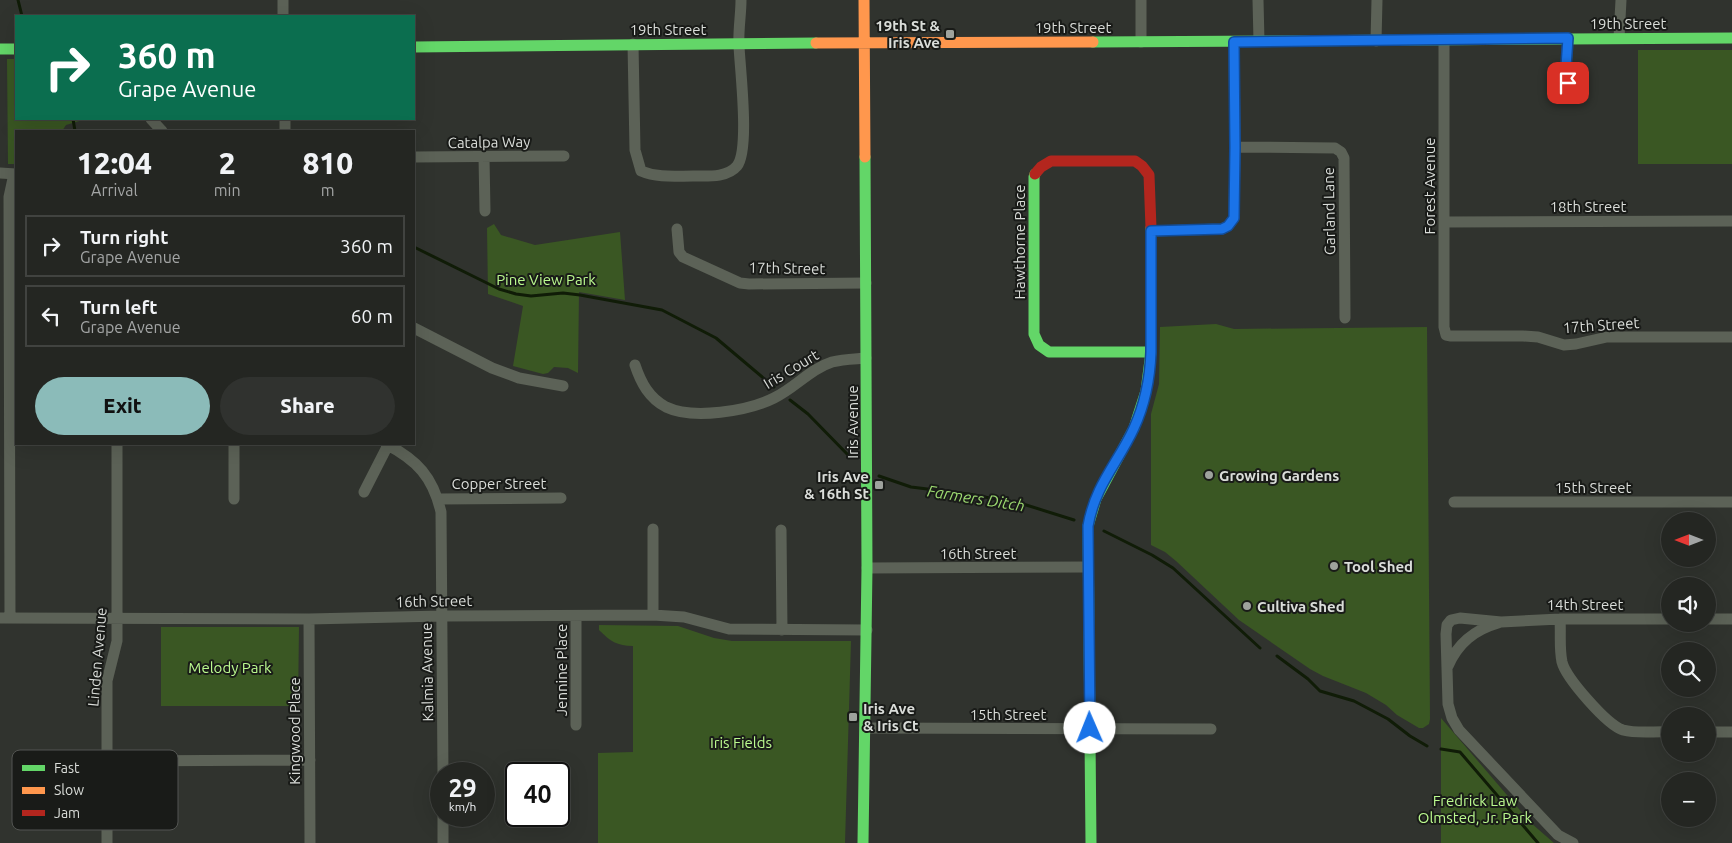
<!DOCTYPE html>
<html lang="en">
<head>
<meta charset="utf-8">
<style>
  body { margin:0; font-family:Ubuntu,sans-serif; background:#30322f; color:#f1f3f6; height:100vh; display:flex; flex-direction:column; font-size:19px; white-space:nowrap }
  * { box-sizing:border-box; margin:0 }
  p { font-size:16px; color:#a3a5a5 }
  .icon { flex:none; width:28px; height:28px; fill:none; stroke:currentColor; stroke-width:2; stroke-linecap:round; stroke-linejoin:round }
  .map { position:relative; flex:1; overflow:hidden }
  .panel { position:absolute; left:15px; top:130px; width:400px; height:315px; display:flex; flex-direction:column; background:#242622; border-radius:0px; box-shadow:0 5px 20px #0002,0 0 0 1px #414340 }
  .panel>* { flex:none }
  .hud { position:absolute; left:15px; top:15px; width:400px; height:105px; border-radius:0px; box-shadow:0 5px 20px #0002,0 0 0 1px #414340; background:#0b6e4f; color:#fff; overflow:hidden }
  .needle { width:32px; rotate:270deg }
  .tools { position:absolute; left:1661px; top:512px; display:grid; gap:10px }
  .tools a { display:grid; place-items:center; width:55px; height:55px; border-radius:50%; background:#242622; box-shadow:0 5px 20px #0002,0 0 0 1px #414340; font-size:25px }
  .speed { position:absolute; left:430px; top:762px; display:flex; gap:10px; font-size:25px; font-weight:700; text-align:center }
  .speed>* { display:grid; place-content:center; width:65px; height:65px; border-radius:50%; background:#242622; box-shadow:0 5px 20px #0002,0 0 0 1px #414340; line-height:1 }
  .speed small { font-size:12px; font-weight:400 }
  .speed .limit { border:2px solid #111; border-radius:8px; background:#fff; color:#111 }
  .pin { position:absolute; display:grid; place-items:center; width:42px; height:42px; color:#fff; margin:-21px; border-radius:10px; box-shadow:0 2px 8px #0006 }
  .me { position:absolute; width:55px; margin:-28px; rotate:359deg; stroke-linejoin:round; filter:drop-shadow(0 0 4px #0008) }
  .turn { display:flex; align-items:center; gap:18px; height:105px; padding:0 20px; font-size:22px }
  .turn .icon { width:65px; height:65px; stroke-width:2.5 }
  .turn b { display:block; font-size:35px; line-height:42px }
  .eta { display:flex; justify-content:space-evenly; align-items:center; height:85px; text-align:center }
  .eta b { font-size:30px; font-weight:800; line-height:35px }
  .button { display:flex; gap:10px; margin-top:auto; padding:10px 20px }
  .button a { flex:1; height:58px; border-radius:30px; background:#8bbbb9; color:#111; font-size:20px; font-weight:800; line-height:58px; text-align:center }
  .button a+a { background:#30322f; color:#f1f3f6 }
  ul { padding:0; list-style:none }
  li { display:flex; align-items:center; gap:15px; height:62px; margin:0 10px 8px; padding:0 10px; border:2px solid #414340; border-radius:0px }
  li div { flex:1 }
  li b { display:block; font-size:19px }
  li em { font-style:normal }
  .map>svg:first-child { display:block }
  .green { fill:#3a5723 }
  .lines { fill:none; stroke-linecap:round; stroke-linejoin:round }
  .stream { stroke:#101c07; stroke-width:3 }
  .street { stroke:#5c6257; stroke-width:11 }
  .fast { stroke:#63d668; stroke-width:11 }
  .slow { stroke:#ff974d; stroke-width:11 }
  .jam { stroke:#b3261e; stroke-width:11 }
  .route-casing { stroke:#114b97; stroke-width:12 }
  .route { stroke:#1a73e8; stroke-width:9 }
  .poi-dot { fill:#9ea29d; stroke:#191b18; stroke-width:2 }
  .labels { text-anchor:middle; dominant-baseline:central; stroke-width:4; stroke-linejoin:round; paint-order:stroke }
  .street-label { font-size:15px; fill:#daddd9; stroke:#191b18 }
  .poi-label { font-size:15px; font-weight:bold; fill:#daddd9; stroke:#191b18; text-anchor:start }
  .park-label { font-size:15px; fill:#bbfa8f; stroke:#191b18 }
  .water-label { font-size:16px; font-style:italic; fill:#9cd970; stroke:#191b18 }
  .key { fill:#191b18; stroke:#535552; stroke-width:1 }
  .key-label { font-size:14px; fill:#daddd9 }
</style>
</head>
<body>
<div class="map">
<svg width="1732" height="843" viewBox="0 0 1732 843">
  <rect width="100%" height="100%" fill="#30332e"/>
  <path class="green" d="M1638 50H1732V164H1638Z
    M7 59H16V119H86L66 125 62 131H16V164H8Z
    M494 224 501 235 535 245 620 232 625 300 579 292 578 373 568 368 554 367 548 373 543 374 513 366 523 306 488 294 487 228Z
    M1216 324 1234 329 1427 327 1430 719 1429 724 1423 728H1419L1397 715 1386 705 1366 693 1323 676 1310 669 1239 620 1176 561 1165 552 1151 545V414L1159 384 1160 327Z
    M599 625 678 626 714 638 732 641H851L845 843H598V753L633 752V646C617 646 610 641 599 630Z
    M161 627H299L298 706H161Z
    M1441 718 1531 823 1554 843H1441Z"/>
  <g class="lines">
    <path class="stream" d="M18 0 22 16
      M73 119 75 131
      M414 247 499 289 516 294 531 296 563 293 580 295 662 310 716 338 774 387
      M790 400 808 414 850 457
      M879 476 911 487 968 494 1023 504 1074 520
      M1104 531 1152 555 1173 568 1260 648
      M1277 656 1308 679 1320 691 1354 701 1388 719 1410 736 1427 746
      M1441 749 1460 752 1538 843"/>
    <path class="street" d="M283 0V16
      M1258 0 1259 41
      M1568 38 1566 67 1570 98
      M1619 38 1621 0
      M1444 40V327L1446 335 1451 336H1523L1538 337 1564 345 1576 344 1607 337H1732
      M1376 41 1377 0
      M1141 42V0
      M633 44 635 150 641 171C658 178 675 176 693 176 707 176 727 178 737 166 750 150 740 69 739 46 738 31 741 15 741 0
      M151 119 162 131
      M285 119V131
      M1235 147 1335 148 1341 152 1344 158 1345 318
      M414 157 564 156
      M484 157 485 211
      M0 173 16 174
      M1444 222 1732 221
      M677 229 679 252 683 257 740 283 749 284 866 283
      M1151 231 1222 229 1228 226 1234 218 1235 147 1234 42
      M414 328 492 368 519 378 563 386
      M635 365C641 383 649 398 666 407 693 420 748 411 774 398 795 388 810 369 832 362 843 359 855 359 866 358
      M386 444C417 460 433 477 441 512L443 774
      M364 492 388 445
      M234 499V444
      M438 499 561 498
      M1454 502H1732
      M653 529V615
      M781 530 782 630
      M867 568 1088 567
      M0 618 309 619 442 616 653 615 684 617 729 629 867 630
      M10 618 9 197 14 174
      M309 619 310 843
      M1560 619C1561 633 1559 648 1562 662 1566 678 1607 725 1623 730 1638 734 1655 731 1670 732
      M1708 619H1732
      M1448 666C1458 643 1474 630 1498 623
      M576 725V616
      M865 728 1211 729
      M1708 732H1732
      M107 761 310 760
      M107 843V681L117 641V444
      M443 843V816
      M1573 843 1558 835 1459 730 1452 718 1448 704 1446 634 1447 625 1451 620 1460 618 1501 622 1560 619H1670"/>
    <path class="fast" d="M1093 42 1732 38
      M414 47 816 43
      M0 49H16
      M1035 174 1034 177V334L1039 345 1049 352H1151
      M863 843 867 568 865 157
      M1091 843 1088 526 1096 499 1134 428 1146 391 1151 352V228"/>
    <path class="slow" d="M864 0 865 157
      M816 43 1093 42"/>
    <path class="jam" d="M1035 174 1041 167 1051 161H1135L1142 166 1149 175 1151 228"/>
  </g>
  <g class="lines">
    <g class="route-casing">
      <path id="route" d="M1090 728 1088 526C1095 485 1118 463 1134 428 1145 404 1150 379 1151 352V231L1222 229 1228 226 1234 218 1235 148 1234 42 1568 38 1566 67 1568 83"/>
    </g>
    <use href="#route" class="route"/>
  </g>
  <g class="poi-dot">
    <rect x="945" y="29" width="10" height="10" rx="2.5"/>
    <circle cx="1209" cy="475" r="5"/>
    <rect x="874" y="480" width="10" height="10" rx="2.5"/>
    <circle cx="1334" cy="566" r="5"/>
    <circle cx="1247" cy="606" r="5"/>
    <rect x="848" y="712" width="10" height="10" rx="2.5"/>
  </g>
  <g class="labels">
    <g class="street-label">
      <text x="1628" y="23">19th Street</text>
      <text x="1073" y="27">19th Street</text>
      <text x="668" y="29">19th Street</text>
      <text transform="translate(489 142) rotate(-1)">Catalpa Way</text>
      <text transform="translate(1429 186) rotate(-90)">Forest Avenue</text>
      <text x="1588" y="206">18th Street</text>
      <text transform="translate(1329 211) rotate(-91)">Garland Lane</text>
      <text transform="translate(1019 242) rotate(-90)">Hawthorne Place</text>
      <text transform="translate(787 268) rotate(1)">17th Street</text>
      <text transform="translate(1601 325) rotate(-4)">17th Street</text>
      <text transform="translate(791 369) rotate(-31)">Iris Court</text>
      <text transform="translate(852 422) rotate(-90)">Iris Avenue</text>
      <text x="499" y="483">Copper Street</text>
      <text x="1593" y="487">15th Street</text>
      <text x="978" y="553">16th Street</text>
      <text transform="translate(434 601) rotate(-1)">16th Street</text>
      <text x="1585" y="604">14th Street</text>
      <text transform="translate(97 657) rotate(-85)">Linden Avenue</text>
      <text transform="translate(561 670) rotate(-90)">Jennine Place</text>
      <text transform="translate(427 672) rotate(-91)">Kalmia Avenue</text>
      <text x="1008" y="714">15th Street</text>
      <text transform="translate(294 731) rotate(-90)">Kingwood Place</text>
    </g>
    <g class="poi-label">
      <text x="940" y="25" text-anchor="end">19th St &amp;<tspan x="940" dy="17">Iris Ave</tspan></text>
      <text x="1219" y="475">Growing Gardens</text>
      <text x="869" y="476" text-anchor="end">Iris Ave<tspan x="869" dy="17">&amp; 16th St</tspan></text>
      <text x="1344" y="566">Tool Shed</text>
      <text x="1257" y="606">Cultiva Shed</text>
      <text x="863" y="708">Iris Ave<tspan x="863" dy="17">&amp; Iris Ct</tspan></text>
    </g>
    <g class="park-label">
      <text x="546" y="279">Pine View Park</text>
      <text x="230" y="667">Melody Park</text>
      <text x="741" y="742">Iris Fields</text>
      <text x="1475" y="800">Fredrick Law<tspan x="1475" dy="17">Olmsted, Jr. Park</tspan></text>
    </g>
    <g class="water-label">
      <text transform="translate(976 498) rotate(9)">Farmers Ditch</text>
    </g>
  </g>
  <rect x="12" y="750" width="166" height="80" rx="8" class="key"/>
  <rect x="22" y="765" width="23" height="6" fill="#63d668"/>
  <rect x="22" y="787" width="23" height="7" fill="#ff974d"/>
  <rect x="22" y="810" width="23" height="6" fill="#b3261e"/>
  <g class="key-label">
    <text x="54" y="773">Fast</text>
    <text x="54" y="795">Slow</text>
    <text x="54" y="818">Jam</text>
  </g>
</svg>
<div class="tools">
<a><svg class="needle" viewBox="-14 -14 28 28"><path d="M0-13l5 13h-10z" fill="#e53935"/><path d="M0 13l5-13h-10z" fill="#a3a5a5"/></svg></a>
<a><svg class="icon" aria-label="sound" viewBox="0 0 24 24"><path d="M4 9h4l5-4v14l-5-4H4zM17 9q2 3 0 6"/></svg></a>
<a><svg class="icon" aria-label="search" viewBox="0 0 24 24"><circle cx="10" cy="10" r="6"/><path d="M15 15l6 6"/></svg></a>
<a>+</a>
<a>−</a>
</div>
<div class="speed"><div>29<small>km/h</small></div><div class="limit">40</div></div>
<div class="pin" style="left:1568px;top:83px;background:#d93025"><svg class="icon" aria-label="arrive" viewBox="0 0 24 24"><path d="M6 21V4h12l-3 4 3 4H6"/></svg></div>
<svg class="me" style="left:1090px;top:728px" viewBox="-20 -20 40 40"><circle r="19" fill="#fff"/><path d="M0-13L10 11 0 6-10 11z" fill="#1a73e8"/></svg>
<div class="hud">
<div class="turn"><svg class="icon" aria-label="right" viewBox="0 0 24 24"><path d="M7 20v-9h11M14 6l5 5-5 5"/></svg><div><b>360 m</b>Grape Avenue</div></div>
</div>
<section class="panel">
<div class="eta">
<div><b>12:04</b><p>Arrival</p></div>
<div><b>2</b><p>min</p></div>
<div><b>810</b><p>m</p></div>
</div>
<ul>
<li><svg class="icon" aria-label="right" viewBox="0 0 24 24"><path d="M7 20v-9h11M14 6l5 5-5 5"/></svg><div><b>Turn right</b><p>Grape Avenue</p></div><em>360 m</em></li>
<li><svg class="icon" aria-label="left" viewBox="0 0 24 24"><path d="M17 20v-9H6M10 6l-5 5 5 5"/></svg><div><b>Turn left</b><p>Grape Avenue</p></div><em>60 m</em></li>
</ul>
<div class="button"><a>Exit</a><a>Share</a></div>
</section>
</div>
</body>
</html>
